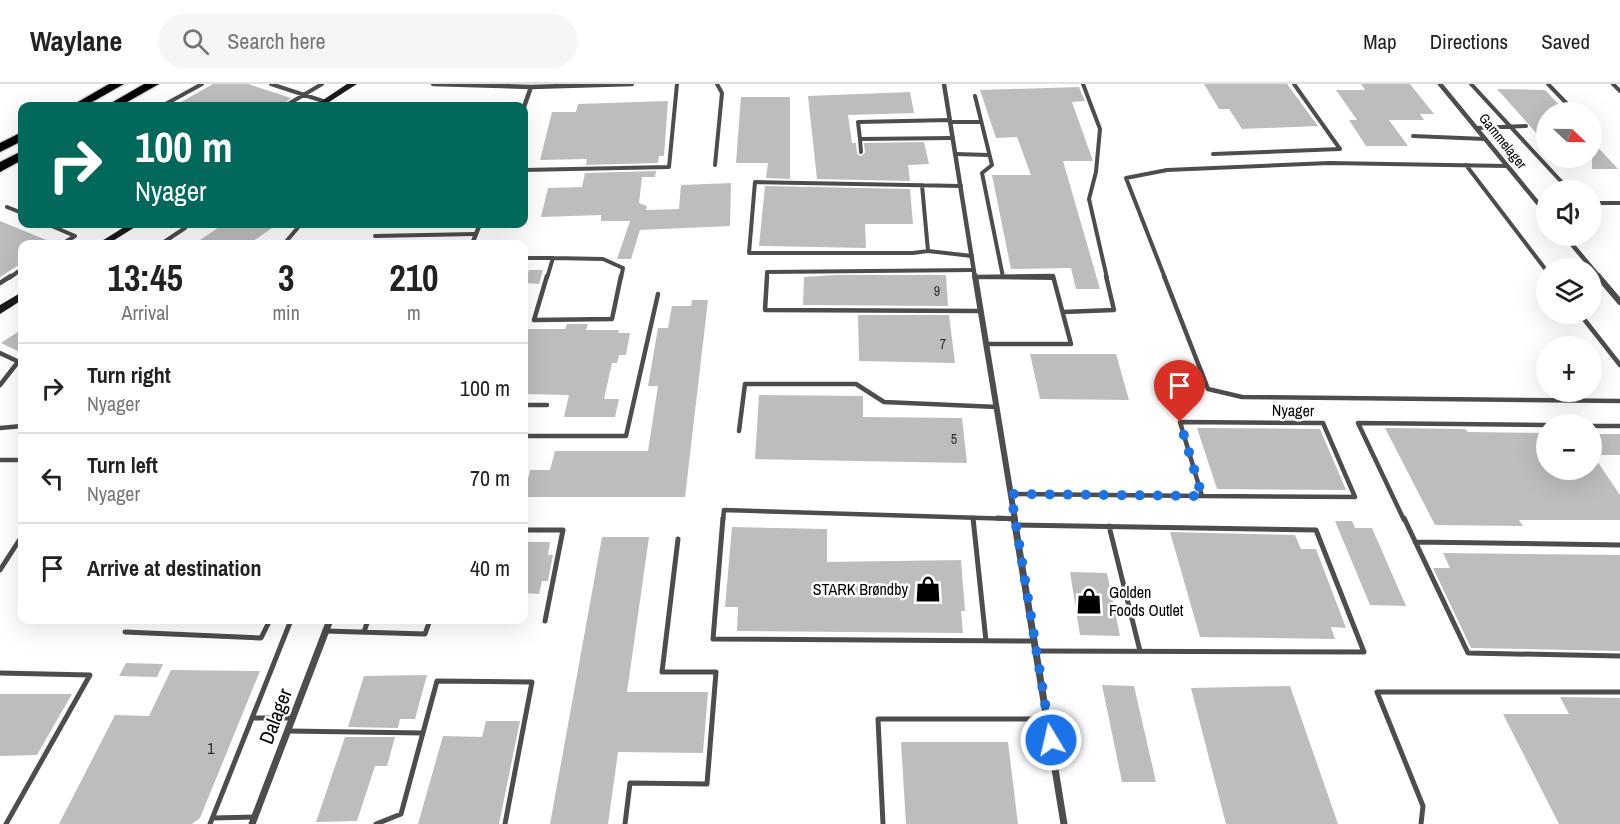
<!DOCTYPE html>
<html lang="en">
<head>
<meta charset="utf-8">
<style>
  body { margin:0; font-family:"Archivo Narrow",sans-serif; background:#f6f6f6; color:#222; height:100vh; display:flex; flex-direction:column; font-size:22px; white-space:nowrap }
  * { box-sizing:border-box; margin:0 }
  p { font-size:20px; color:#767676 }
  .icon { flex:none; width:33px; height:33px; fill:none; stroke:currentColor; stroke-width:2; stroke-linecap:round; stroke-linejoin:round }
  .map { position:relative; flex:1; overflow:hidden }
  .drawer { position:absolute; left:18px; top:156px; width:510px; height:384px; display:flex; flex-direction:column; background:#fff; border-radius:12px; box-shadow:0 6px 24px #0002 }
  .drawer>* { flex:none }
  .hud { position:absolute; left:18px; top:18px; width:510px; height:126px; border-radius:12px; box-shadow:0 6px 24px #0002; background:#00695c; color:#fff; overflow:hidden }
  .needle { width:39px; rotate:112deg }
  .controls { position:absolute; left:1536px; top:18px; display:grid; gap:12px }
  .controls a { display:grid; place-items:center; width:66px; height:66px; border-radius:50%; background:#fff; box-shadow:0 6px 24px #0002; font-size:30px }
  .pin { position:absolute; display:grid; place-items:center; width:51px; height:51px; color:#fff; margin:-62px -26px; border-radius:50% 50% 50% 0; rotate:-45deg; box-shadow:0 0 6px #0007 }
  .pin .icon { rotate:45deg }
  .me { position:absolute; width:66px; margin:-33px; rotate:351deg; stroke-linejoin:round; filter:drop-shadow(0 0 4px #0008) }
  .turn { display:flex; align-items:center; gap:21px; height:126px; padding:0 18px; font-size:27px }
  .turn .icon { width:78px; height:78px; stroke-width:2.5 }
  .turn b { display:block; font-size:42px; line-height:51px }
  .eta { display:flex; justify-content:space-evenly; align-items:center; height:102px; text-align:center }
  .eta b { font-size:36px; font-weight:700; line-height:42px }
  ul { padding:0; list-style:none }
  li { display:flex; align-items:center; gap:18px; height:90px; padding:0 18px; border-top:2px solid #e0e0e0 }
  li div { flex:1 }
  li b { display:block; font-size:22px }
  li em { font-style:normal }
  header { display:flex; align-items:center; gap:36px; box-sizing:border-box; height:84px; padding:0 30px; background:#fff; border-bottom:2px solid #e0e0e0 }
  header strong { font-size:28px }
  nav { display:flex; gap:33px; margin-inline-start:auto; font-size:21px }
  .search { width:420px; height:54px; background:#f6f6f6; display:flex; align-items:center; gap:15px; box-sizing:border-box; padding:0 21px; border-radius:33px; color:#767676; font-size:22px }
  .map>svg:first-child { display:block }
  .building { fill:#bdbdbd }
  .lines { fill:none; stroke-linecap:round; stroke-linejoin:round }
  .highway-casing { stroke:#dbdbdb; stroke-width:3 }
  .lane-far2 { stroke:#4d4d4d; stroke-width:4 }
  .lane-far1 { stroke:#4d4d4d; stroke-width:4.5 }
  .lane { stroke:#4d4d4d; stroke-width:5 }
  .street-far2 { stroke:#4d4d4d; stroke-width:4.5 }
  .street-far1 { stroke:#4d4d4d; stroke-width:6 }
  .street { stroke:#4d4d4d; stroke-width:7 }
  .secondary { fill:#1a1a1a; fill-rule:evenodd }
  .highway { fill:#000; fill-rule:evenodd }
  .route { stroke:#1a73e8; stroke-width:10; stroke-dasharray:0 18 }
  .labels { text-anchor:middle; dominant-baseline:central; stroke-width:5; stroke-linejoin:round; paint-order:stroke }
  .far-street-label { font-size:14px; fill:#000; stroke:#fff }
  .number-label { font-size:14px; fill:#2f2f2f }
  .street-label { font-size:16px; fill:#000; stroke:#fff }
  .poi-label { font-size:16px; fill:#000; stroke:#fff; text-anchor:end }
  .near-number-label { font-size:16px; fill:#2f2f2f }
  .near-street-label { font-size:20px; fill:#000; stroke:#fff }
</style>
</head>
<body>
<header>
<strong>Waylane</strong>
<div class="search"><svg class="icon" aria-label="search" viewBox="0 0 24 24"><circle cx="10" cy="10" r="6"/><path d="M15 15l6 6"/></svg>Search here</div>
<nav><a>Map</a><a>Directions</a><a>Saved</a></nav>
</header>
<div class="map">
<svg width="1620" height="740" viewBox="0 0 1620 740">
  <rect width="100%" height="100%" fill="#fff"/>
  <path class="building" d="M213 0H248L291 14 281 22H174Z
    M1204 0H1287L1318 42 1242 45 1229 25H1219Z
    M1361 0H1410L1434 30H1420L1424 36H1389L1408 62H1366L1349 36H1357L1336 6H1365Z
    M1079 3 1085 17 1072 18 1093 77H1063L1100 205H1076L1071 184 1011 185 992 91H1031L1017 53 996 54 980 6Z
    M1497 5 1545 6 1566 28H1546V60Z
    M910 8 914 29 848 31 852 59H856L857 70 861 72 865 69 864 59 924 58 929 80 908 81 910 97 817 95 808 12Z
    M741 13H790V95L766 94 768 79H736Z
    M668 17 664 72H659L658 79 586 81 587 75 540 76 552 28H576L578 20Z
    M1592 57 1618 85H1592Z
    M656 87 655 93H642L639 119 647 122 646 126 679 125 681 101 731 99 730 142 640 146 631 175H617L630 137H601V131L541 133 548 104 582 103 585 89Z
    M765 102 910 105 913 140H865L866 164 759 162Z
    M0 137 56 160H22V179L0 193Z
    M224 140H278L249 160H194Z
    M529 186H543L539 200 525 199Z
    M835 191H946L948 222 803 221 804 193Z
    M692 216H708L685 413H524L530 386H550L555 367H648L658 302H648L658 244H668L672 222H691Z
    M858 231H949L955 279 859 277Z
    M567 240H588L586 246H619L618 249H630L626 271H619L617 279H612L604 315H619L615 333H564L569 311 524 310V245H565Z
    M22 245V269L1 259Z
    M1030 270H1116L1129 316 1040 315Z
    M759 311 863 312V333L962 334 967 379 755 375Z
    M1197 344 1320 345 1346 406 1217 405Z
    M1385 344 1465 345 1468 348 1546 349V386H1592V350H1620V371H1593L1620 411V436H1519L1523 442 1435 441Z
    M1335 437H1352L1355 444H1372L1406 522 1370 521Z
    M732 443 827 445V478L961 476 965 527H961L963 549 737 547 738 523H725Z
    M1170 448 1295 451 1301 465H1316L1346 544 1331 543 1335 555 1200 553Z
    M602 453H649L627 608H708L703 669 618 668 608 740H550Z
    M524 458H550L548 471H553L548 497H542L539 510 524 509Z
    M1443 469 1620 471V567L1471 564 1433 484H1450Z
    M1070 488 1107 489 1120 552 1080 551Z
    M126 579 163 580 157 593 119 592Z
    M171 586 260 587 200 734 192 740H59L115 631 149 632Z
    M427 591 415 635H400L398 644 348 643 364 592Z
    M1102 601 1134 602 1156 698H1122Z
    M1290 602 1338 740H1226L1191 604Z
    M0 610H72L37 671 0 672Z
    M1560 613 1620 614V740H1559L1503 630H1569Z
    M486 637H520L499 740H418L443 652 482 653Z
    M345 653H395L387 682H375L357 737 316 738Z
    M901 658H1008L1018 740H906Z"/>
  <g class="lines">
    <g class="highway-casing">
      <path id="highway" d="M109 0H124L85 22H71Z
        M144 0H159L120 22H106Z
        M22 48V57L0 68V59Z
        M22 67V76L0 88V78Z"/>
    </g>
    <path class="lane-far2" d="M271 0 326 18
      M1083 0 1100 45 1096 88 1089 115 1107 194
      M1471 0 1569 106
      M1548 0 1571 24
      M1613 0 1620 7
      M975 12 992 81 982 89 1003 193
      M162 22 202 0
      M285 22 322 0
      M950 36 858 38 860 55 953 54
      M950 38H981
      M1476 44 1526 42
      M1413 52 1485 55
      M860 55 861 68
      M955 70 989 71
      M1213 70 1340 65 1294 0
      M715 81 722 9 717 0
      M1466 81 1546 186
      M524 86 669 83 677 0
      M922 101 928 167 972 172
      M1592 119H1620
      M7 123 22 129
      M47 140 75 152 62 160
      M375 152 475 150
      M161 160 185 144 187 140
      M284 160 301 140
      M928 167 913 169H749L755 98 961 102
      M524 174H553
      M553 174 603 175 623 184 621 194
      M975 193 1053 194
      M9 194 22 185
      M547 194 553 174
      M767 194V188L974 186
      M1165 194 1126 94 1167 86 1329 79 1507 82"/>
    <path class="lane-far1" d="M547 192 534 236 612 235 621 192
      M767 192 765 226 981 227
      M1164 192 1208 305 1242 313 1620 317
      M975 193 1051 192
      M0 199 11 192
      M1063 228 1114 226 1106 192
      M1580 230 1620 281
      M986 260H1071L1053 192
      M0 269 19 278
      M0 301 18 278H22
      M524 321H547
      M1180 338 1323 339 1355 413 1202 412Z
      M1592 342H1620
      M0 344 22 342
      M739 347 745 300H856L884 318 997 323
      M524 352H626L658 210
      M0 376H22
      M1011 410 1202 412
      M723 436 724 426 1015 435
      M1404 436 1358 339 1546 341"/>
    <path class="lane" d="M723 434 713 555 1034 557
      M973 434 986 557
      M997 434 1015 435
      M1404 434 1468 569 1620 572
      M1016 441 1316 446 1364 568 1036 567
      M1109 442 1140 567
      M524 446H563L545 537
      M1415 458 1620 461
      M0 486 22 452
      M325 547 425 550 430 536
      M125 548 261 554 270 536
      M364 548 368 536
      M0 589 90 591 6 740
      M253 634H292
      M288 647 423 649
      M213 734 255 733
      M210 740 291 536
      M376 740 401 730 437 597 532 598 505 740
      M625 740 630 699 707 700 716 588H662L678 455
      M883 740 878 635H1047
      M1421 740 1423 722 1377 608H1620"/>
    <path class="street-far2" d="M433 0 531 3 632 0
      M944 0 975 194
      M1440 0 1546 129
      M524 23 531 3
      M1565 152 1600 194
      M472 160 480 140"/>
    <path class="street-far1" d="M975 192 1015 436
      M1598 192 1620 218"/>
    <path class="street" d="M1014 434 1064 740
      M252 740 330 536"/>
    <path class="secondary" d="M347 0H357L323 22H314Z
      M129 140H140L108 160H97Z
      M22 208V216L0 230V221Z"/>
    <use href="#highway" class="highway"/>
  </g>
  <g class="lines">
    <path class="route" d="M1051 656 1011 410 1202 412 1180 338"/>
  </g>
  <defs>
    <g id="shop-bare" transform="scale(2.07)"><path d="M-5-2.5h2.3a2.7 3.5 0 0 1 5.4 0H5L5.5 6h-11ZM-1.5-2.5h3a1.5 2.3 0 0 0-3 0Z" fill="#000" stroke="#fff" stroke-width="2.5" paint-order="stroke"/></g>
  </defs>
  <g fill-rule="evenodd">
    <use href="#shop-bare" x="928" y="505"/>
    <use href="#shop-bare" x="1089" y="517"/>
  </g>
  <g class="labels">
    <g class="far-street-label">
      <text transform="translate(1503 57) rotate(51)">Gammelager</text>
    </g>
    <g class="number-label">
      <text x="937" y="207">9</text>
      <text x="943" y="260">7</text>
      <text x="954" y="355">5</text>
    </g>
    <g class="street-label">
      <text transform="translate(1293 326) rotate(1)">Nyager</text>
    </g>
    <g class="poi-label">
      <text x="908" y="505">STARK Brøndby</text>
      <text x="1109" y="508" text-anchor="start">Golden<tspan x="1109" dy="18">Foods Outlet</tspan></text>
    </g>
    <g class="near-number-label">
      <text x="211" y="664">1</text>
    </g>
    <g class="near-street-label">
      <text transform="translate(275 632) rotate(-69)">Dalager</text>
    </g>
  </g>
</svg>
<div class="controls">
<a><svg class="needle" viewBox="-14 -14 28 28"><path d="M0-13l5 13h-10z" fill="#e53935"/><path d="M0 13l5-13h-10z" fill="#767676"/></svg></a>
<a><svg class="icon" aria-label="sound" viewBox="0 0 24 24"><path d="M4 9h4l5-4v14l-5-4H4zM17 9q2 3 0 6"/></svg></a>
<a><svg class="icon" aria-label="layers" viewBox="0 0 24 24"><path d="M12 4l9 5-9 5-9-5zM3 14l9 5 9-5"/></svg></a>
<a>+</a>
<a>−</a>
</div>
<div class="pin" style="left:1180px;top:338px;background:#d93025"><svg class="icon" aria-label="arrive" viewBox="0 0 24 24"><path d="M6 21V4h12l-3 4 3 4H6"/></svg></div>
<svg class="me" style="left:1051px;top:656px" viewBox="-20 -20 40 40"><circle r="17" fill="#1a73e8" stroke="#fff" stroke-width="3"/><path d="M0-11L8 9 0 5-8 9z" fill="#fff"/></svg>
<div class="hud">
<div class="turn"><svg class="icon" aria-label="right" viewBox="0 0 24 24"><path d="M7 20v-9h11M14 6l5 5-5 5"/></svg><div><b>100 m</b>Nyager</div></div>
</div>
<section class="drawer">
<div class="eta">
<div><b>13:45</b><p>Arrival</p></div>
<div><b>3</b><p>min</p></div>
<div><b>210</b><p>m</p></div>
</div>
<ul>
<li><svg class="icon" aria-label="right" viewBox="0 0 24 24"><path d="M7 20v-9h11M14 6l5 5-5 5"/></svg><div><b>Turn right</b><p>Nyager</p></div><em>100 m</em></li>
<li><svg class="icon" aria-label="left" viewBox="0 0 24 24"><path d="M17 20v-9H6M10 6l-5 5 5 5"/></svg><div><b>Turn left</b><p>Nyager</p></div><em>70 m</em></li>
<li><svg class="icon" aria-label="arrive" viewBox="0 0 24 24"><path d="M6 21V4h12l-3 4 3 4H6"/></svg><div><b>Arrive at destination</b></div><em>40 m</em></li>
</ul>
</section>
</div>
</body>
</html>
